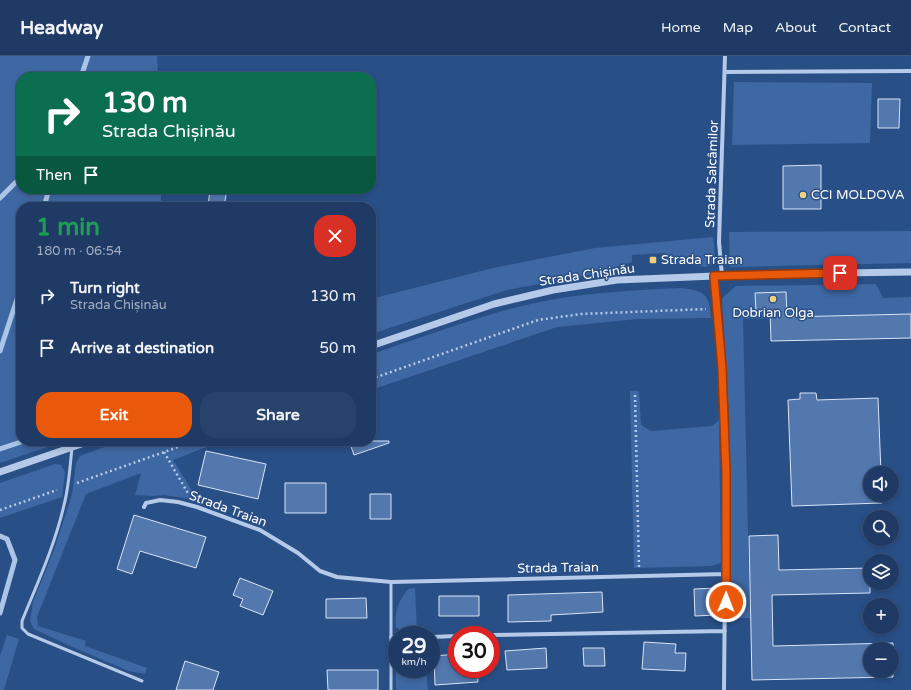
<!DOCTYPE html>
<html lang="en">
<head>
<meta charset="utf-8">
<style>
  body { margin:0; font-family:"Varela Round",sans-serif; background:#27426b; color:#f1f3f6; height:100vh; display:flex; flex-direction:column; font-size:15px; white-space:nowrap }
  * { box-sizing:border-box; margin:0 }
  p { font-size:13px; color:#a1adbf }
  .icon { flex:none; width:22px; height:22px; fill:none; stroke:currentColor; stroke-width:2; stroke-linecap:round; stroke-linejoin:round }
  .map { position:relative; flex:1; overflow:hidden }
  .details { position:absolute; left:16px; top:146px; width:360px; height:244px; display:flex; flex-direction:column; background:#1f3b65; border-radius:16px; box-shadow:0 2px 6px #0003,0 0 0 1px #3c5579 }
  .details>* { flex:none }
  .banner { position:absolute; left:16px; top:16px; width:360px; height:122px; border-radius:16px; box-shadow:0 2px 6px #0003,0 0 0 1px #3c5579; background:#0b6e4f; color:#fff; overflow:hidden }
  .tools { position:absolute; left:863px; top:410px; display:grid; gap:8px }
  .tools a { display:grid; place-items:center; width:36px; height:36px; border-radius:50%; background:#1f3b65; box-shadow:0 2px 6px #0003,0 0 0 1px #3c5579; font-size:20px }
  .speed { position:absolute; left:388px; top:570px; display:flex; gap:8px; font-size:20px; font-weight:700; text-align:center }
  .speed>* { display:grid; place-content:center; width:52px; height:52px; border-radius:50%; background:#1f3b65; box-shadow:0 2px 6px #0003,0 0 0 1px #3c5579; line-height:1 }
  .speed small { font-size:10px; font-weight:400 }
  .speed .limit { border:6px solid #d22; background:#fff; color:#111 }
  .pin { position:absolute; display:grid; place-items:center; width:34px; height:34px; color:#fff; margin:-17px; border-radius:8px; box-shadow:0 2px 6px #0006 }
  .me { position:absolute; width:44px; margin:-22px; rotate:1deg; stroke-linejoin:round; filter:drop-shadow(0 0 3px #0008) }
  .turn { display:flex; align-items:center; gap:14px; height:84px; padding:0 20px; font-size:18px }
  .turn .icon { width:52px; height:52px; stroke-width:2.5 }
  .turn b { display:block; font-size:28px; line-height:34px }
  .then { display:flex; align-items:center; height:38px; padding:0 20px; background:#0003; gap:8px; font-size:15px }
  .round { display:grid; place-items:center; flex:none; width:42px; height:42px; border-radius:16px; background:#27426b }
  .summary { display:flex; align-items:center; justify-content:space-between; height:68px; padding:0 20px }
  h1 { font-size:24px; font-weight:700; line-height:30px; color:#1e9e55 }
  .action { display:flex; gap:8px; margin-top:auto; padding:8px 20px }
  .action a { flex:1; height:46px; border-radius:16px; background:#ea580c; color:#fff; font-size:16px; font-weight:700; line-height:46px; text-align:center }
  .action a+a { background:#27426b; color:#f1f3f6 }
  ul { padding:0; list-style:none }
  li { display:flex; align-items:center; gap:12px; height:52px; padding:0 20px }
  li div { flex:1 }
  li b { display:block; font-size:15px }
  li em { font-style:normal }
  header { display:flex; align-items:center; gap:24px; box-sizing:border-box; height:56px; padding:0 20px; background:#1f3b65; border-bottom:1px solid #3c5579 }
  header strong { font-size:19px }
  nav { display:flex; gap:22px; margin-inline-start:auto; font-size:14px }
  .map>svg:first-child { display:block }
  .green { fill:#3e68a3 }
  .lines { fill:none; stroke-linecap:round; stroke-linejoin:round }
  .stream { stroke:#aac5e8; stroke-width:5 }
  .building { fill:#5278ae; stroke:#d8e5f6; fill-rule:evenodd }
  .path { stroke:#b5cae8; stroke-width:2.5; stroke-dasharray:2 3; stroke-linecap:butt }
  .service { stroke:#b5cae8; stroke-width:3 }
  .minor { stroke:#b5cae8; stroke-width:4 }
  .tertiary { stroke:#b5cae8; stroke-width:7 }
  .route-casing { stroke:#983908; stroke-width:10 }
  .route { stroke:#ea580c; stroke-width:7 }
  .poi-dot { fill:#efd17c; stroke:#294f87; stroke-width:1.5 }
  .labels { text-anchor:middle; dominant-baseline:central; stroke-width:3; stroke-linejoin:round; paint-order:stroke }
  .street-label { font-size:13px; fill:#fff; stroke:#294f87 }
  .poi-label { font-size:13px; fill:#fff; stroke:#294f87; text-anchor:start }
</style>
</head>
<body>
<header>
<strong>Headway</strong>
<nav><a>Home</a><a>Map</a><a>About</a><a>Contact</a></nav>
</header>
<div class="map">
<svg width="911" height="634" viewBox="0 0 911 634">
  <rect width="100%" height="100%" fill="#294f87"/>
  <path class="green" d="M0 0H157L158 21H21V133H161V151H21V385H65L0 407Z
    M734 26 872 27 870 87 732 89Z
    M911 175V207L730 211 729 176Z
    M713 181 715 201 714 208 705 211 664 204 665 197 632 199V206L593 218 507 234 371 278V243L493 212 595 192Z
    M876 228 883 242 911 241V258L743 263 750 562H731L729 363 722 242 736 230Z
    M680 232C704 235 709 236 711 262L638 263 557 271 371 334V298L381 295C438 276 496 253 556 243 597 236 638 234 680 232Z
    M630 335H639L641 369 651 375 712 370 719 364 721 507 711 510 634 512Z
    M121 385H222L173 404 198 444 164 439 152 440 135 439 141 417 86 438 37 561 38 570 86 585 85 590 147 612 145 618 129 615 77 593 34 573 30 565 33 546 54 494 72 439 76 407 80 400Z
    M55 408 61 409 65 416 62 441 0 462V427Z
    M415 532 417 574H400L396 571C394 556 399 544 408 533Z
    M7 579 19 583 4 634H0V600Z
    M397 591V613H426L428 634H396L395 593Z"/>
  <g class="lines">
    <path class="stream" d="M81 21 88 0
      M0 142 21 121
      M44 151 49 133
      M0 295 21 231
      M0 393 24 385
      M0 480 7 483 15 504 0 557"/>
  </g>
  <path class="building" d="M878 43H900L899 72H878Z
    M821 109V153H783V110Z
    M210 133H227L224 151H208Z
    M786 236 787 261 911 258V282L771 285 770 254 756 255 755 237Z
    M800 337H816L817 344 878 342 881 417H870V439H881L882 447 792 450 788 344 800 343Z
    M349 385H389V387L354 399Z
    M206 395 266 408 258 443 198 429Z
    M285 427H326V457H285Z
    M370 438H391V463H370Z
    M134 459 206 481 196 512 140 495 132 518 117 513Z
    M778 479 779 514 870 512V537L772 539 773 590 893 587V621L752 624 749 480ZM870 593H892V615H870Z
    M240 522 273 535 263 559 240 550 243 543 233 539Z
    M717 532V559L695 560 694 533Z
    M602 536 603 556 551 559V565L508 566V539Z
    M439 540H479V560H439Z
    M366 542 367 562H326V543Z
    M644 586 676 588 675 597H686L685 615 642 613Z
    M546 592 547 612 507 614 505 595Z
    M583 592H604L605 610H584Z
    M457 598V613H477L478 626 435 629 434 600Z
    M185 605 219 616 213 634H176Z
    M327 614H378V634H328Z"/>
  <g class="lines">
    <path class="path" d="M371 323 538 264 581 258 706 253
      M635 339 639 511
      M164 396 189 439
      M77 427 195 385
      M0 454 57 434"/>
    <path class="service" d="M72 391C70 411 69 430 64 449 55 489 37 528 22 565V572L28 578 142 625
      M391 634V526"/>
    <path class="minor" d="M725 16 911 15
      M714 220 722 312 726 417 724 634
      M722 220 719 186 725 0
      M144 451 146 447 160 444 178 446 197 451 260 474 298 497 320 515 337 521 391 526 726 518
      M491 579 725 575
      M391 581H397
      M431 581 457 580"/>
    <path class="tertiary" d="M371 290 494 248 553 234 617 224 767 218 911 216
      M0 416 90 385"/>
  </g>
  <g class="lines">
    <g class="route-casing">
      <path id="route" d="M726 546V417L722 312 714 220 840 217"/>
    </g>
    <use href="#route" class="route"/>
  </g>
  <g class="poi-dot">
    <circle cx="803" cy="139" r="4"/>
    <rect x="649" y="200" width="8" height="8" rx="2"/>
    <circle cx="773" cy="243" r="4"/>
  </g>
  <g class="labels">
    <g class="street-label">
      <text transform="translate(712 118) rotate(-88)">Strada Salcâmilor</text>
      <text transform="translate(587 219) rotate(-8)">Strada Chișinău</text>
      <text transform="translate(228 453) rotate(20)">Strada Traian</text>
      <text transform="translate(558 512) rotate(-1)">Strada Traian</text>
    </g>
    <g class="poi-label">
      <text x="811" y="139">CCI MOLDOVA</text>
      <text x="661" y="204">Strada Traian</text>
      <text x="773" y="257" text-anchor="middle">Dobrian Olga</text>
    </g>
  </g>
</svg>
<div class="tools">
<a><svg class="icon" aria-label="sound" viewBox="0 0 24 24"><path d="M4 9h4l5-4v14l-5-4H4zM17 9q2 3 0 6"/></svg></a>
<a><svg class="icon" aria-label="search" viewBox="0 0 24 24"><circle cx="10" cy="10" r="6"/><path d="M15 15l6 6"/></svg></a>
<a><svg class="icon" aria-label="layers" viewBox="0 0 24 24"><path d="M12 4l9 5-9 5-9-5zM3 14l9 5 9-5"/></svg></a>
<a>+</a>
<a>−</a>
</div>
<div class="speed"><div>29<small>km/h</small></div><div class="limit">30</div></div>
<div class="pin" style="left:840px;top:217px;background:#d93025"><svg class="icon" aria-label="arrive" viewBox="0 0 24 24"><path d="M6 21V4h12l-3 4 3 4H6"/></svg></div>
<svg class="me" style="left:726px;top:546px" viewBox="-20 -20 40 40"><circle r="17" fill="#ea580c" stroke="#fff" stroke-width="3"/><path d="M0-11L8 9 0 5-8 9z" fill="#fff"/></svg>
<div class="banner">
<div class="turn"><svg class="icon" aria-label="right" viewBox="0 0 24 24"><path d="M7 20v-9h11M14 6l5 5-5 5"/></svg><div><b>130 m</b>Strada Chișinău</div></div>
<div class="then">Then<svg class="icon" aria-label="arrive" viewBox="0 0 24 24"><path d="M6 21V4h12l-3 4 3 4H6"/></svg></div>
</div>
<section class="details">
<div class="summary"><div><h1>1 min</h1><p>180 m · 06:54</p></div><a class="round" style="background:#d93025;color:#fff"><svg class="icon" aria-label="close" viewBox="0 0 24 24"><path d="M6 6l12 12M18 6L6 18"/></svg></a></div>
<ul>
<li><svg class="icon" aria-label="right" viewBox="0 0 24 24"><path d="M7 20v-9h11M14 6l5 5-5 5"/></svg><div><b>Turn right</b><p>Strada Chișinău</p></div><em>130 m</em></li>
<li><svg class="icon" aria-label="arrive" viewBox="0 0 24 24"><path d="M6 21V4h12l-3 4 3 4H6"/></svg><div><b>Arrive at destination</b></div><em>50 m</em></li>
</ul>
<div class="action"><a>Exit</a><a>Share</a></div>
</section>
</div>
</body>
</html>
